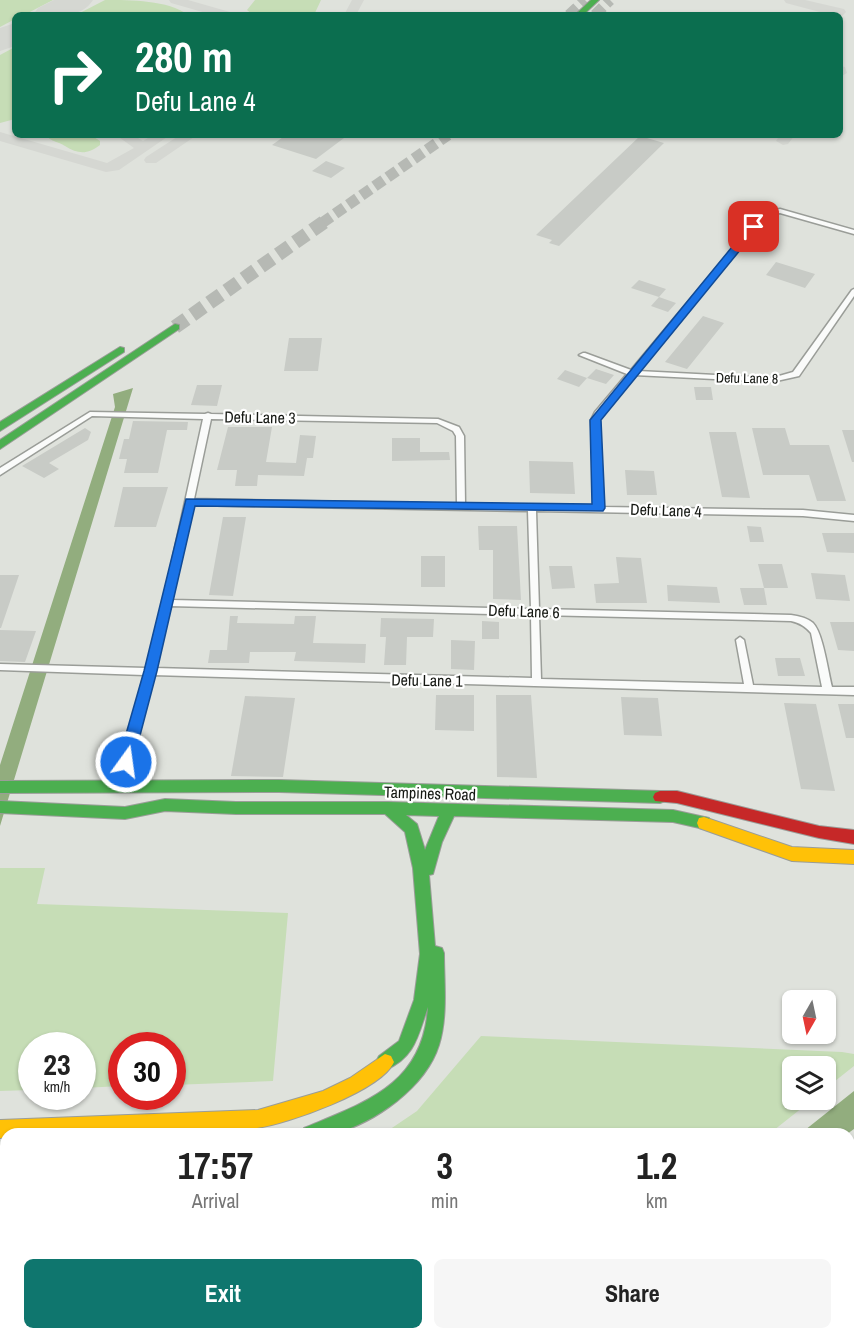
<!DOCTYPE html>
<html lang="en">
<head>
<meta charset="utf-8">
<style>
  body { margin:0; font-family:"Archivo Narrow",sans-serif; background:#f6f6f6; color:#222; height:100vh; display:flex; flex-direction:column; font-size:22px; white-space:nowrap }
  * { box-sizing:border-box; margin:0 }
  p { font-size:20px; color:#767676 }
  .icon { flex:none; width:33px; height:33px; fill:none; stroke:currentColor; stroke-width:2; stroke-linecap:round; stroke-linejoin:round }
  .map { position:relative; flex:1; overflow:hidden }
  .sheet { position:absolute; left:0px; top:1128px; width:855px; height:212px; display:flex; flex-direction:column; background:#fff; border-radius:18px 18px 0 0; box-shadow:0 2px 4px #0004 }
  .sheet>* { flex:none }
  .banner { position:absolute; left:12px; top:12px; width:831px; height:126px; border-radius:9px; box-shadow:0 2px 4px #0004; background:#0b6e4f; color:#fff; overflow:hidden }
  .needle { width:39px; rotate:189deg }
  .buttons { position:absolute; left:782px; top:990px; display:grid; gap:12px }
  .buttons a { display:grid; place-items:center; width:54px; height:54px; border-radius:9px; background:#fff; box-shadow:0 2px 4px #0004; font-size:30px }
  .speed { position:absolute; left:18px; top:1032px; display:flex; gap:12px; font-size:30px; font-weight:700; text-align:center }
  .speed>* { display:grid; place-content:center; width:78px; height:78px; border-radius:50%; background:#fff; box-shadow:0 2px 4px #0004; line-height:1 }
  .speed small { font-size:15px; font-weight:400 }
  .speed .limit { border:9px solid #d22; background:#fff; color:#111 }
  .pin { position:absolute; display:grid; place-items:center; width:51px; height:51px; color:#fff; margin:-26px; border-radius:12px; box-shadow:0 3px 9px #0006 }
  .me { position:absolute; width:66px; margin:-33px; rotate:14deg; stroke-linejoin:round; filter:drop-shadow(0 0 4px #0008) }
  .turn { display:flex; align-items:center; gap:21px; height:126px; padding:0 24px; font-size:27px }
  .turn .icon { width:78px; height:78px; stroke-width:2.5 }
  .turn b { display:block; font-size:42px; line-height:51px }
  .eta { display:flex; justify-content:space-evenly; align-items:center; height:102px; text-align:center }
  .eta b { font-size:36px; font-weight:700; line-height:42px }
  .cta { display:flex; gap:12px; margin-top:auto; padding:12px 24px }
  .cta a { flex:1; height:69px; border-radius:9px; background:#0f766e; color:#fff; font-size:24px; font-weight:700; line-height:69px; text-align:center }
  .cta a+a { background:#f6f6f6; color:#222 }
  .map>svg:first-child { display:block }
  .green { fill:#c6ddb6 }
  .water { fill:#92ad7e }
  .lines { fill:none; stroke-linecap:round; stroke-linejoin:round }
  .taxiway { fill:#d5d7d2; fill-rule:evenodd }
  .runway { fill:#d5d7d2; fill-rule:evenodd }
  .building { fill:#c8cbc6 }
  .highway-tunnel-far1 { stroke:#b6b9b4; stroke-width:11; stroke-dasharray:11 5; stroke-linecap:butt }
  .highway-tunnel { stroke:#b6b9b4; stroke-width:14; stroke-dasharray:14 7; stroke-linecap:butt }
  .street-casing { stroke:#9a9d98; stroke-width:3 }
  .fast-casing { stroke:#9a9d98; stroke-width:2 }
  .slow-casing { stroke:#9a9d98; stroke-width:2 }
  .jam-casing { stroke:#9a9d98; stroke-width:2 }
  .street { fill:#fafbfa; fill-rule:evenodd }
  .fast { fill:#4caf50; fill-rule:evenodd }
  .slow { fill:#ffc107; fill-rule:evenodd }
  .jam { fill:#c62828; fill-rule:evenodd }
  .route { fill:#1a73e8; stroke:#114b97; stroke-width:1.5 }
  .labels { text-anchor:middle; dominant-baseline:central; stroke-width:4.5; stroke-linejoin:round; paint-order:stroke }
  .far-street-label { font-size:14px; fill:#141712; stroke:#fff }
  .street-label { font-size:16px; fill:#141712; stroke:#fff }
</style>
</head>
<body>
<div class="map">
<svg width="854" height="1339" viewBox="0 0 854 1339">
  <rect width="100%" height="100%" fill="#dfe2dc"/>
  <path class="green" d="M0 0H53L24 15H15V19L0 27Z
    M105 0C131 0 168 0 188 15H76Z
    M255 0H321L314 15H253L247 10Z
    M15 47V119L0 123V55Z
    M45 135H91L100 141V145C87 155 78 154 65 146 58 141 55 144 45 135Z
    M0 868H45L37 904 288 913 273 1081 173 1085 172 1046H122L121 1086 83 1088 82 1046H32L31 1090 0 1091Z
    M481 1036 842 1052 854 1054V1066L825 1089V1066H792V1100H812L769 1134H383L417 1111Z
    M0 1192 6 1193V1334H129L127 1339H0Z
    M215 1334H520L513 1339H218Z"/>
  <path class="water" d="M133 388 0 826V765L115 407 113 394Z
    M854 1091V1129L847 1134H800Z
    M534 1334H608L602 1339H528Z"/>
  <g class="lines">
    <path class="taxiway" d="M169 0H188L230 12 232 15H213L171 3Z
      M352 0H364L356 15H344Z
      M784 0H805L844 9 846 12 840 18V15H831L786 3Z
      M840 66 845 67 847 73 840 77Z
      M0 132 107 163 134 148 116 135H133L143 141 153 135H170L119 170 106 172 0 141Z
      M180 135H197L156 163H146L144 160 146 157Z
      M780 135H795L788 144 783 145 776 141Z"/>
    <path class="runway" d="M54 0H93C80 20 55 15 33 15L38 8Z
      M15 23V46L0 51V28Z"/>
  </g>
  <path class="building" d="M286 135 297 137 300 135H348L316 159 272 145Z
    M640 136 664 143 559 246 549 243 552 240 536 235Z
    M326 161 345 168 331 178 312 171Z
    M776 262 815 274 805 288 766 275Z
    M639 280 666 289 659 297 631 288Z
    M659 297 676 303 668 312 651 306Z
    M703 316 724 323 687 369 665 362Z
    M289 338H322L318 371H284Z
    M596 369 614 375 606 384 587 378Z
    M565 370 587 378 579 387 557 379Z
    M197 385H222L217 406 191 405Z
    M694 387H711L713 400H696Z
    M133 421 188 422 187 430H167L158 473H124L127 459H119L124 439H129Z
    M228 427H272L266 462 296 463 300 435 316 436 313 458H307L304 476 258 475 257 486H235L237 470H217Z
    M85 428 91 432 88 440 49 463 59 469 44 478 22 466Z
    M752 428H785L790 445H829L846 501H817L809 475H763Z
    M842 430H854V462H852Z
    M709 432H736L750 498 722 497Z
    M392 438H420V452H449L450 460 392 461Z
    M529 461 573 462 575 494 530 493Z
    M625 470 654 471 657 495H627Z
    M123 487H168L156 527H114Z
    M223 517H246L233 596 209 595Z
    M478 526H517L521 600 493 599V550H479Z
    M747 526 761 527 764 542H750Z
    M822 533H854V553L827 552Z
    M421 556H445V587H421Z
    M616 557 641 558 647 603H596L594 584 619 583Z
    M758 564H782L788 588H764Z
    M549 566H572L575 588 552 589Z
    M811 573 845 575 850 601 816 599Z
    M0 575H19L1 628H0Z
    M667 585 717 587 720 603 668 601Z
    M740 588H764L767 605H744Z
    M230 616H238L237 623 294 624 295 616H316L313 643 366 644 365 663 294 661 296 652H250L249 663H208L210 650H227Z
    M381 618 434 619 433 637H407L406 665H384L386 637H380Z
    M482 621 499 622V639H482Z
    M830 622H854V651L838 650Z
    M0 630 36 631 25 662 0 661Z
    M451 640 475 641 474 670 451 669Z
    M775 658H800L805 676H778Z
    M436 695H474V731L435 730Z
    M496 695H531L537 778 497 777Z
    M245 696 295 698 283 777 231 776Z
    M621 697 658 698 662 736 624 735Z
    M784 703 816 704 835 791 801 789Z
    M838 704H854V738H846Z"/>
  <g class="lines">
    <path class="highway-tunnel-far1" d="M569 15 585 0
      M595 15 610 0
      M322 223 448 135"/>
    <path class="highway-tunnel" d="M175 327 324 222"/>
    <g class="street-casing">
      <path id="street" d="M780 209 854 230V234L780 213 767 215 638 371 772 378 793 372 852 290 854 289V296L799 376 772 382 634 375 601 415 599 420 603 507 803 510 854 515V521L803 516 536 511 539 609 791 615C799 616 807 618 813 623 823 633 828 672 832 687H854V695L153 675 131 762 133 774 144 788 142 791C134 793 127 781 124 773 119 781 110 793 101 791L99 788 114 773 121 761 144 675 0 670V664L146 668 163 603 203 419 92 416 0 475V468L90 412 205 414 208 413 211 414 438 419 459 427 464 436 465 504 595 506 591 420 595 412 627 374 579 355 583 353H585L631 370 763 212ZM211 419 437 423 453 431 456 436 457 504 194 499ZM192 505 528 511 531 609 172 600ZM170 606 531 615 532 678 155 668ZM539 615 791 621C800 623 805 626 811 633L822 687 753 685 744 640 740 637 736 640 744 684 541 679Z"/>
    </g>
    <g class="fast-casing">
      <path id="fast" d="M591 0H599L583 15H575Z
        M175 324 179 325V329L0 449V440Z
        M120 347 124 348V352L0 431V422Z
        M279 780 660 791 665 793 667 797 665 801 660 803 279 792 0 793V781Z
        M165 799 236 802H388L673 810 709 818 711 823 709 828 704 829 673 822 454 816 442 842 433 874 429 875 435 946 442 948 444 953C444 983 448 1016 439 1045 426 1087 375 1123 333 1134 324 1136 311 1134 301 1134L304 1128C366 1102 423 1085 428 1007 418 1035 415 1058 385 1070L379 1068 376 1062 379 1056 399 1041 414 1000 420 954 413 868 405 832 385 814H236L165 811 125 819 0 813V801L125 807ZM406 815 439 816 425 850 417 824Z
        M854 1219V1239L849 1241V1221Z
        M713 1334H737L735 1339H711Z"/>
    </g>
    <g class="slow-casing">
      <path id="slow" d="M704 817 792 847 854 850V864L792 861 699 828 697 823 699 818Z
        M385 1054 391 1056 394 1062C381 1091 287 1124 257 1128 233 1131 208 1130 184 1131 125 1133 65 1134 6 1134V1138H0V1120L258 1110 323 1091 350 1078Z
        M0 1148H6V1166H0Z
        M854 1192V1212L849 1214V1194Z
        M685 1334H709L707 1339H683Z"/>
    </g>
    <g class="jam-casing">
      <path id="jam" d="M660 791H677L819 826 854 830V844L819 838 677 803 655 801 653 797 655 793Z"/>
    </g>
    <use href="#street" class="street"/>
    <use href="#fast" class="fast"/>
    <use href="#slow" class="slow"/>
    <use href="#jam" class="jam"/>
  </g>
  <path class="route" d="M750 225 759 227 601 420 605 508 603 511 195 506 157 671 133 762 131 767H121L118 762 144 671 186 499 592 504 590 420Z"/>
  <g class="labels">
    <g class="far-street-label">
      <text transform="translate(747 378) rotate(1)">Defu Lane 8</text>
    </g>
    <g class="street-label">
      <text transform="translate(260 417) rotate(1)">Defu Lane 3</text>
      <text transform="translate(666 510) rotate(2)">Defu Lane 4</text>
      <text transform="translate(524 611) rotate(2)">Defu Lane 6</text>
      <text transform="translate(427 680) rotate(1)">Defu Lane 1</text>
      <text transform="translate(430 793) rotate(2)">Tampines Road</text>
    </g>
  </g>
</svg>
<div class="buttons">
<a><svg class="needle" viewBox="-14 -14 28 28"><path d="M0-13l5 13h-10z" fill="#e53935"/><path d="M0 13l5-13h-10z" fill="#767676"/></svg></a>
<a><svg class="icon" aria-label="layers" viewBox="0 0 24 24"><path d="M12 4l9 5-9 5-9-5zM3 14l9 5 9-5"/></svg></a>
</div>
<div class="speed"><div>23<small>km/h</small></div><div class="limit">30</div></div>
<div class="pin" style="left:754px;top:227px;background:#d93025"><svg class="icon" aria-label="arrive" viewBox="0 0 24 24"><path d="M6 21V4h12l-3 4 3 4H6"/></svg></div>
<svg class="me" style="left:126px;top:762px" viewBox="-20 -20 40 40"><circle r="17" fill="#1a73e8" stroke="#fff" stroke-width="3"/><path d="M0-11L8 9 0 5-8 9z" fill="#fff"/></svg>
<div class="banner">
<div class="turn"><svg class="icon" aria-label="right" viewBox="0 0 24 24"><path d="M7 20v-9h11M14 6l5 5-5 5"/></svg><div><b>280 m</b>Defu Lane 4</div></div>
</div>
<section class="sheet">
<div class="eta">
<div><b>17:57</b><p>Arrival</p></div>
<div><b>3</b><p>min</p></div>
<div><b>1.2</b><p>km</p></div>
</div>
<div class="cta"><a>Exit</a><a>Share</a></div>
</section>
</div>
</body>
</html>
